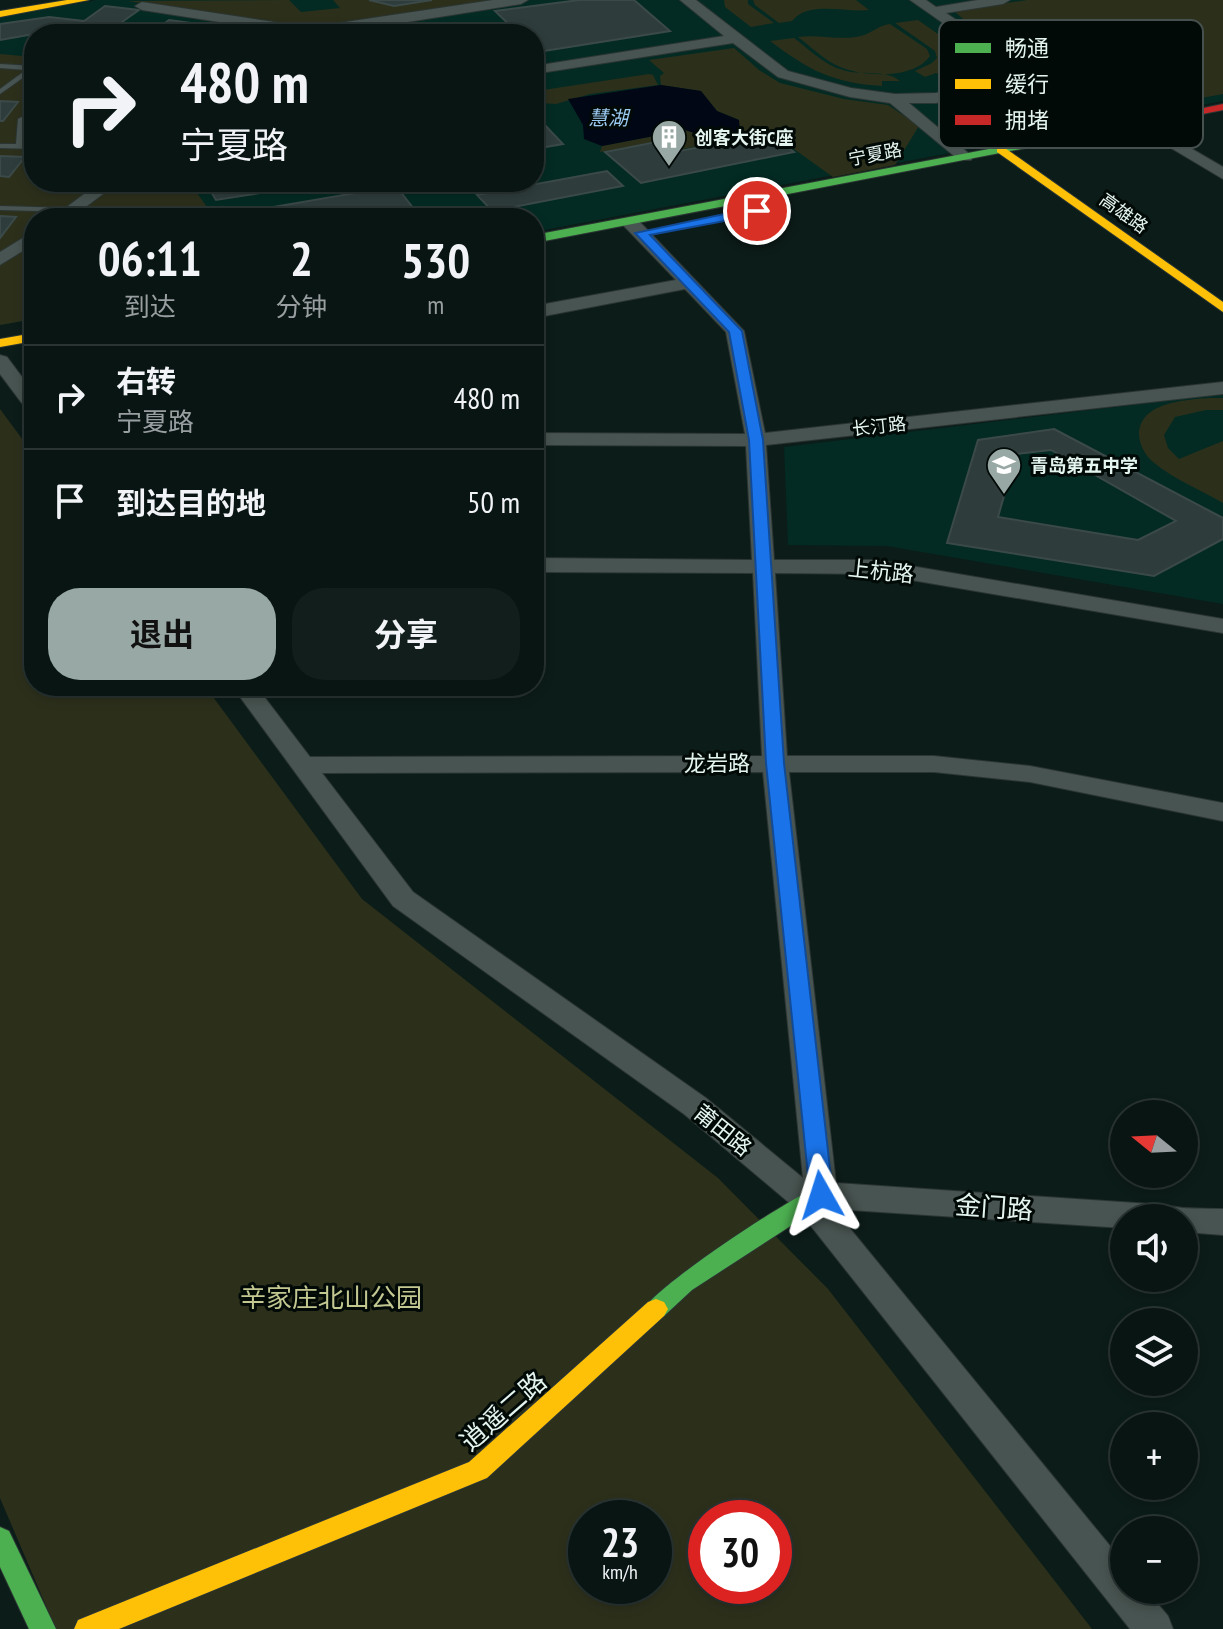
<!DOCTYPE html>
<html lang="zh">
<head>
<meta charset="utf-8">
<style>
  body { margin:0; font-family:"PT Sans Narrow","Noto Sans SC",sans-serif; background:#121e1c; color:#f1f3f6; height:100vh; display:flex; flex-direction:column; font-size:30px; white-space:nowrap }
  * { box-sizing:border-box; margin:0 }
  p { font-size:26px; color:#999fa0 }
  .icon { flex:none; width:44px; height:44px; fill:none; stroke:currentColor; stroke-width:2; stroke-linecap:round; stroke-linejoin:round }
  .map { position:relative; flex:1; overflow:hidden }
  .details { position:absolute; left:24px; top:208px; width:520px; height:488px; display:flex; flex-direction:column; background:#091513; border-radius:32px; box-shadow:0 4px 12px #0003,0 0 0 2px #293433 }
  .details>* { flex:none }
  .top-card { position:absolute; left:24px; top:24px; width:520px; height:168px; border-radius:32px; box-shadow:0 4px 12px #0003,0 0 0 2px #293433; background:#091513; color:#f1f3f6; overflow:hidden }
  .needle { width:52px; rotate:288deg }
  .controls { position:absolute; left:1110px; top:1100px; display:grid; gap:16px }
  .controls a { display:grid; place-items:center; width:88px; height:88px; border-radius:50%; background:#091513; box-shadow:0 4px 12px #0003,0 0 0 2px #293433; font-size:40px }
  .speed { position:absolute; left:568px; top:1500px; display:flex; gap:16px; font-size:40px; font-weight:700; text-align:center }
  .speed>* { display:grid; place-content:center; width:104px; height:104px; border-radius:50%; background:#091513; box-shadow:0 4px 12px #0003,0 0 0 2px #293433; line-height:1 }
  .speed small { font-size:20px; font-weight:400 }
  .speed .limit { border:12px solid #d22; background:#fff; color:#111 }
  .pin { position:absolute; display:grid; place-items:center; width:68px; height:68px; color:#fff; margin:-34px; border:4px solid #fff; border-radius:50%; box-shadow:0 2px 8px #0007 }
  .me { position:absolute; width:88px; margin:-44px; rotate:354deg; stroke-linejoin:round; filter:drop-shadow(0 0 6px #0008) }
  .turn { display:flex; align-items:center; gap:28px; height:168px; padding:0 24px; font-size:36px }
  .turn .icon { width:104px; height:104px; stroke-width:2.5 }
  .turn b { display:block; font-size:56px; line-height:68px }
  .eta { display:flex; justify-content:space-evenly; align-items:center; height:136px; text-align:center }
  .eta b { font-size:48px; font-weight:700; line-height:56px }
  .primary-button { display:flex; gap:16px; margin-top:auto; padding:16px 24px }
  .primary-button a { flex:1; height:92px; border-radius:32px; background:#98a9a5; color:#111; font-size:32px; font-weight:700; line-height:92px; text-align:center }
  .primary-button a+a { background:#121e1c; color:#f1f3f6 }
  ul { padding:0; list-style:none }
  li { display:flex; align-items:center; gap:24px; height:104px; padding:0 24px; border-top:2px solid #293433 }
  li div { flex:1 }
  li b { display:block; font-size:30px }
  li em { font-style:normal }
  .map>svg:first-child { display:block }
  .built { fill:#032b23; fill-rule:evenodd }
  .green { fill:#2c301b; fill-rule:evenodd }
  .water { fill:#010714 }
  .building { fill:#2e3d3c; stroke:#3b4948; stroke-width:2; fill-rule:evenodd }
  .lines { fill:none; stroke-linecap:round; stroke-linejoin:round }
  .lane-casing { stroke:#2b3533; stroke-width:2 }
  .street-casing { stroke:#2b3533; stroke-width:2 }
  .fast-casing { stroke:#2b3533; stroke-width:2 }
  .slow-casing { stroke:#2b3533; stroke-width:2 }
  .jam-casing { stroke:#2b3533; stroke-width:2 }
  .lane { fill:#485451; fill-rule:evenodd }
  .street { fill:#485451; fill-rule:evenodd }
  .fast { fill:#4caf50; fill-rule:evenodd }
  .slow { fill:#ffc107; fill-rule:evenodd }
  .jam { fill:#c62828; fill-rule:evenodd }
  .route { fill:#1a73e8; stroke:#114b97; stroke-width:2 }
  .labels { text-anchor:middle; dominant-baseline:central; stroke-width:6; stroke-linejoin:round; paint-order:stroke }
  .far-poi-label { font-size:18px; font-weight:bold; fill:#e4f5f0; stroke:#020a08; text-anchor:start }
  .far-street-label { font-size:18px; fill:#e4f5f0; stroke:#020a08 }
  .far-water-label { font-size:20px; font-style:italic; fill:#9bcaf1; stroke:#020a08 }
  .street-label { font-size:22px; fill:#e4f5f0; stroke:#020a08 }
  .near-street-label { font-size:26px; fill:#e4f5f0; stroke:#020a08 }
  .near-park-label { font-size:26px; fill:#c3c891; stroke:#020a08 }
  .key { fill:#020a08; stroke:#46504e; stroke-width:2 }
  .key-label { font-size:22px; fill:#e4f5f0 }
</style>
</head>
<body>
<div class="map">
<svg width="1223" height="1629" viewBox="0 0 1223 1629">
  <rect width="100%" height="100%" fill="#0c1c19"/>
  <path class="built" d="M97 0H1223V101L534 232V218H34V319L0 325V17ZM34 34H534V182H34Z
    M1223 394V604L887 546 788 545 784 447Z"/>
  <path class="green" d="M289 0 301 12 340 8 333 0H369L394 6 432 0H497L329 24 316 30 128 1Z
    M724 0H748V4L774 23 751 27 725 7Z
    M753 0H856L869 10C846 13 808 0 792 21L779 23 755 5Z
    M1027 0H1223V94L1085 119 1016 110 999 98 991 81 1001 61 986 39 954 11Z
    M918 20 958 48 962 61 956 71 947 76 936 73 925 77 915 71 932 63 937 58 935 51 895 23Z
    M890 24 927 49 930 56C913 81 857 77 834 64 821 57 810 46 798 37 817 34 836 40 856 37 871 35 876 26 890 24Z
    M794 38C809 49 824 65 843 70 861 76 886 69 900 81H882V86C832 83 809 70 770 41Z
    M734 48 759 70 780 83 844 99 888 105 919 126 895 165 833 177 770 132 672 151 659 141 600 152 602 146 685 130 707 137 739 120 717 111 701 91 661 85 660 76 664 73 649 60Z
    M0 54 34 57V182H189L215 218H34V319L0 325Z
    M649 74 653 75 658 85 590 94 556 104 541 103 534 95 543 90Z
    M1209 398H1223V410H1206L1175 417 1164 435 1168 448 1179 459 1223 441V503C1201 490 1173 479 1153 462 1145 455 1140 446 1139 435 1139 402 1185 400 1209 398Z
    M0 409 34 455V686H205L362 899 718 1178 828 1289 1092 1629H56L0 1498ZM586 1518H654V1586H586ZM706 1518H774V1586H706Z"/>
  <path class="water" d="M661 85 701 91 717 111 739 120 740 130 707 137 685 130 602 146 584 139 583 125 568 99Z"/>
  <path class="building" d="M369 0H432L394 6Z
    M579 0H634L670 31 538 52 534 48V34H519L495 11Z
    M105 6 139 10 105 34H66Z
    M49 17 84 21 64 34H34L0 40V24Z
    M169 20 205 25 193 34H150Z
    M0 101 18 102 3 121H0Z
    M541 121 563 144 534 149V122Z
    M769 134 794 152 641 183 605 152 656 142 669 153Z
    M0 156 25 157 9 177 0 176Z
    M607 171 623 186 492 211 477 195Z
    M205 182H330L216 200Z
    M396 186 421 218H262L256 210Z
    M0 216 16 217 0 238Z
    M1054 429 1223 518V539L1154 576 947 543 978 440ZM1051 450 1176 521 1138 540 998 517 1016 454Z"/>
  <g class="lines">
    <g class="lane-casing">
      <path id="lane" d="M241 21 246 22 230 34H223Z
        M0 64 34 66V70L0 94V89L26 70 0 68Z
        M34 110V115L25 120 23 144 34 145V149L0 148V144H16L18 119Z
        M0 206 71 208 75 210 71 212 0 210Z"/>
    </g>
    <g class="street-casing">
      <path id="street" d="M493 0H528L521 4 332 34H297L142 10 135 6 142 2 321 29 332 24Z
        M680 0H696L788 71 851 88 895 94 936 93 967 86 985 59 973 44 910 0H926L936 7 978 0H1010L1003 4 946 13 983 38 999 59 980 88 1056 141 1054 144H1042L970 94 936 103H909L973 157 971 160H959L890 103 850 97 778 77 733 43 534 74V66L724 36Z
        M1139 118 1223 167V179L1134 126 1131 123Z
        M100 182H119L71 218H52Z
        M630 217 636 218 744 331 765 433 1223 382V394L766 445 774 560H876L1223 619V633L876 574 775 573 787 756H934L1030 766 1223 803V821L1030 782 934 772H789L836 1183 1166 1205C1182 1210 1205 1208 1223 1209V1235L1184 1232V1218H1124V1228L834 1209 1124 1563V1590H1146L1168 1616 1173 1629H1130L799 1211 684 1114 393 906 232 686H256L310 757 762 756 753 573 534 572V558L752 560 746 446 534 445V433L745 434 726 332 685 289 534 318V306L676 280 624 226 621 222ZM763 772 803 1178 706 1098 413 892 322 773Z
        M34 231V244L0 265V252Z
        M0 355 7 357 34 393V412L27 410 0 374Z"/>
    </g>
    <g class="fast-casing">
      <path id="fast" d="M1074 133 1078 134V138L534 243V235Z
        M821 1186 829 1189 832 1195 829 1201 692 1290 664 1316 656 1319 648 1316 644 1309C656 1286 793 1195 821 1186Z
        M0 1527 9 1531 56 1629H29L0 1567Z"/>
    </g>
    <g class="slow-casing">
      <path id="slow" d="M67 0H89L0 17V11Z
        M997 148H1005L1223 302V312L997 152Z
        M34 333V341L0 347V339Z
        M656 1299 664 1302 668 1309 664 1316 487 1478 119 1629H74L78 1620 469 1462 648 1302Z"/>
    </g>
    <g class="jam-casing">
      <path id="jam" d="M1223 104V110L1074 139 1069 136Z"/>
    </g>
    <use href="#lane" class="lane"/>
    <use href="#street" class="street"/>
    <use href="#fast" class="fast"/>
    <use href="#slow" class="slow"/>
    <use href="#jam" class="jam"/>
  </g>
  <path class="route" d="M757 207 762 208V214L650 235 742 331 763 440 784 763 833 1195 829 1202 821 1204 814 1202 810 1195 766 763 749 440 729 332 635 233Z"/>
  <defs>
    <g id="building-pin" transform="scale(1.8)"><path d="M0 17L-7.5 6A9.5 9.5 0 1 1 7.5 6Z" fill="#98a9a5" stroke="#020a08"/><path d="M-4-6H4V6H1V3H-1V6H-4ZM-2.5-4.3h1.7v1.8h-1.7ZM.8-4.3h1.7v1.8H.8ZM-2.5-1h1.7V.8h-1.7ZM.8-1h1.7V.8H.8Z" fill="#fff"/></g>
    <g id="school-pin" transform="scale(1.8)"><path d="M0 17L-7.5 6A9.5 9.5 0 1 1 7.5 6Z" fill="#98a9a5" stroke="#020a08"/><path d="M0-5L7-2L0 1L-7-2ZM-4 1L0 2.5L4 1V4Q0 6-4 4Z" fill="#fff"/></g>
  </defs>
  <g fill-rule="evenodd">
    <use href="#building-pin" x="669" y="137"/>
    <use href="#school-pin" x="1004" y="465"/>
  </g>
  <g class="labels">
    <g class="far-poi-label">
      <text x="695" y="137">创客大街C座</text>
      <text x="1030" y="465">青岛第五中学</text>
    </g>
    <g class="far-street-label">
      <text transform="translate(875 154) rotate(-11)">宁夏路</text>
      <text transform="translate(1124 213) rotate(36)">高雄路</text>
      <text transform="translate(879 426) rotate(-6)">长汀路</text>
    </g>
    <g class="far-water-label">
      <text x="608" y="118">慧湖</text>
    </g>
    <g class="street-label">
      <text transform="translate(881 571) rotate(6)">上杭路</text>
      <text x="717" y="763">龙岩路</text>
      <text transform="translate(723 1130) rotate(39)">莆田路</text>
    </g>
    <g class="near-street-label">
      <text transform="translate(994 1207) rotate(4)">金门路</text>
      <text transform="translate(503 1411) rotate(-41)">逍遥二路</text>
    </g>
    <g class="near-park-label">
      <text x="331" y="1297">辛家庄北山公园</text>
    </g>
  </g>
  <rect x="939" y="20" width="264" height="128" rx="12" class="key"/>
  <rect x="955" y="43" width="36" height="10" fill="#4caf50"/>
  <rect x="955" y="79" width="36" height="10" fill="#ffc107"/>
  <rect x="955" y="115" width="36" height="10" fill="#c62828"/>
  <g class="key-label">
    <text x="1005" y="56">畅通</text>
    <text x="1005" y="92">缓行</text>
    <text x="1005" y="128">拥堵</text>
  </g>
</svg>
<div class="controls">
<a><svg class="needle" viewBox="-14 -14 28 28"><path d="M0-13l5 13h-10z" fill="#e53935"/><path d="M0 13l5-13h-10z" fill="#999fa0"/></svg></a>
<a><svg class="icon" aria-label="sound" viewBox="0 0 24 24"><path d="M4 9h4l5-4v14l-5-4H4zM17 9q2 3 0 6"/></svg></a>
<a><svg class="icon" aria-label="layers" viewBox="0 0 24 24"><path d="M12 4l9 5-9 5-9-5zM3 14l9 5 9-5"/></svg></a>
<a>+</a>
<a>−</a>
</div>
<div class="speed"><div>23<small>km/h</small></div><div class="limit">30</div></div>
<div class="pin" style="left:757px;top:211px;background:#d93025"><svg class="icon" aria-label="arrive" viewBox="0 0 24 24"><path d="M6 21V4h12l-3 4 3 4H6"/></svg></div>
<svg class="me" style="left:821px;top:1195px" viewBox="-20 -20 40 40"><path d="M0-17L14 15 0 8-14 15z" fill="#1a73e8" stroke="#fff" stroke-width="4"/></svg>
<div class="top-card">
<div class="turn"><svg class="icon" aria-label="right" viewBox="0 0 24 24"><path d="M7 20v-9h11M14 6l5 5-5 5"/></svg><div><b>480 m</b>宁夏路</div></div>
</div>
<section class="details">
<div class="eta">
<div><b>06:11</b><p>到达</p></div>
<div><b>2</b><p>分钟</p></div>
<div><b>530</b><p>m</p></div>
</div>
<ul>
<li><svg class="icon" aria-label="right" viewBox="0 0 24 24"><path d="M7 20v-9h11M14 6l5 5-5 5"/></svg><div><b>右转</b><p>宁夏路</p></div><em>480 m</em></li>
<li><svg class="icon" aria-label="arrive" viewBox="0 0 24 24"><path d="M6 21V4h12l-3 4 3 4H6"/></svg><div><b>到达目的地</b></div><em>50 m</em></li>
</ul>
<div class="primary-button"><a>退出</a><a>分享</a></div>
</section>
</div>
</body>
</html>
